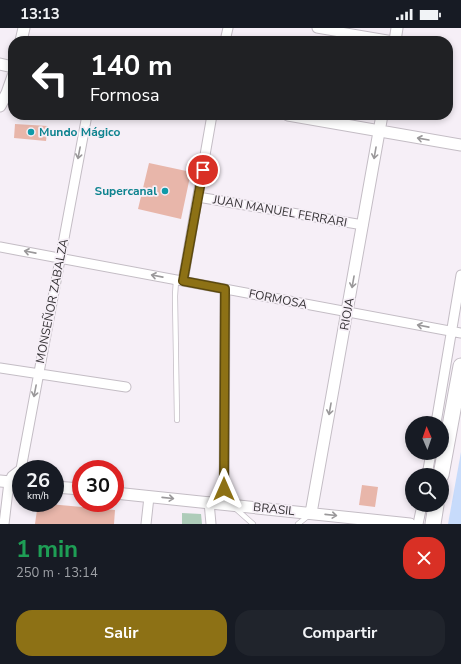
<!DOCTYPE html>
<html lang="es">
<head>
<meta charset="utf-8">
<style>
  body { margin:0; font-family:"Nunito Sans",sans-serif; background:#20242c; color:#f1f3f6; height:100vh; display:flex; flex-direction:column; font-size:15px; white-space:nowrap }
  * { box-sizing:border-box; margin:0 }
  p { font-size:13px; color:#9ea1a6 }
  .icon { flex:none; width:22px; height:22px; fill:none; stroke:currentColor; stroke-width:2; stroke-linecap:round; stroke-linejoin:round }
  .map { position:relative; height:496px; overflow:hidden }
  .side { display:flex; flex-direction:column; background:#171b24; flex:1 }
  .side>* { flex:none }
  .hud { position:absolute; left:8px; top:8px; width:445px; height:84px; border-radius:16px; box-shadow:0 2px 6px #0003; background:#202124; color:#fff; overflow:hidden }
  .needle { width:26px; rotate:358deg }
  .controls { position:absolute; left:405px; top:388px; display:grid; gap:8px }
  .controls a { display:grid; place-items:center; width:44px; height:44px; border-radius:50%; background:#171b24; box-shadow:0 2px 6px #0003; font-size:20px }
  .speed { position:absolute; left:12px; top:432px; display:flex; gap:8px; font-size:20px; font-weight:700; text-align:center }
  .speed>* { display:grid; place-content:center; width:52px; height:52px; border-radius:50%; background:#171b24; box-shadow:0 2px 6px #0003; line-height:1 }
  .speed small { font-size:10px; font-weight:400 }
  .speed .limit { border:6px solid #d22; background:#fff; color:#111 }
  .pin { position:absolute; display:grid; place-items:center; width:34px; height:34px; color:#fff; margin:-17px; border:2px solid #fff; border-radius:50%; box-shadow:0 1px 4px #0007 }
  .me { position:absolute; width:44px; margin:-22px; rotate:0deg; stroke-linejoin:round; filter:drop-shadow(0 0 3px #0008) }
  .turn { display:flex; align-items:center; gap:14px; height:84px; padding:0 16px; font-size:18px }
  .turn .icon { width:52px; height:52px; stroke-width:2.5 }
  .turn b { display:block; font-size:28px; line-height:34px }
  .round { display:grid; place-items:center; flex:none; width:42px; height:42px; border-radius:16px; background:#20242c }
  .headline { display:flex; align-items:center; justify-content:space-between; height:68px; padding:0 16px }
  h1 { font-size:24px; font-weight:700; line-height:30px; color:#1e9e55 }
  .action { display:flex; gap:8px; margin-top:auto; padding:8px 16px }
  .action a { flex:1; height:46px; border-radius:16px; background:#8d7115; color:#fff; font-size:16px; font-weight:700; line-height:46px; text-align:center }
  .action a+a { background:#20242c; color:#f1f3f6 }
  .status { display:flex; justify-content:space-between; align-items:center; height:28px; padding:0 20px; background:#171b24; direction:ltr }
  .status svg { height:11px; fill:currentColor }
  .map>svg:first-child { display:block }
  .green { fill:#aeccb9 }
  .water { fill:#c7dbfb }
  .building { fill:#e8b6aa }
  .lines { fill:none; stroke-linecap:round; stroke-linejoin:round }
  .service-casing { stroke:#c4bdc5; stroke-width:6 }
  .minor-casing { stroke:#c4bdc5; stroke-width:11 }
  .tertiary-casing { stroke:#c4bdc5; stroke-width:13 }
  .trunk-casing { stroke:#c4bdc5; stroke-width:17 }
  .service { stroke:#fff; stroke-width:4.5 }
  .minor { stroke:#fff; stroke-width:9 }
  .tertiary { stroke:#fff; stroke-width:11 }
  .trunk { stroke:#fff; stroke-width:15 }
  .oneway { stroke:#9a989a }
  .route-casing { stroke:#5c490e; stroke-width:10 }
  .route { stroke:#8d7115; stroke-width:7 }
  .culture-dot { fill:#0f9aa8; stroke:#f6eff7; stroke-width:1.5 }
  .labels { text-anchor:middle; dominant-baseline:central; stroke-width:3.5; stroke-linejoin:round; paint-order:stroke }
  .culture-label { font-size:12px; font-weight:bold; fill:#0d838f; stroke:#f6eff7; text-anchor:start }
  .street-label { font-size:12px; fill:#343134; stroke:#f6eff7 }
</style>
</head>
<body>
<div class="status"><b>13:13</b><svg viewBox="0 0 49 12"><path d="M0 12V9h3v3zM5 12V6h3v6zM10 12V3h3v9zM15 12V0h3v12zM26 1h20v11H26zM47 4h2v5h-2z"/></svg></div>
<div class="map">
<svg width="461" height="496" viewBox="0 0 461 496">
  <rect width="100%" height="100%" fill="#f6eff7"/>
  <path class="green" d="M182 485 201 486 202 496H182Z"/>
  <path class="water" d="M461 424V496H448Z"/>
  <path class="building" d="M15 96 48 98 46 113 14 110Z
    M149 135 191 144 181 191 138 181Z
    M362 457 378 459 375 479 359 477Z
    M38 475 115 482 114 496H35Z"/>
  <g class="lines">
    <g class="service-casing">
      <path id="service" d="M176 252 175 268 177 392
        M235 480 253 496
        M298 496 308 488"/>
    </g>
    <g class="minor-casing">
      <path id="minor" d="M317 0 393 13
        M225 13 228 0
        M198 169 363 197
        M0 219 461 305
        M183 253 212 87
        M0 340 126 359
        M436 395 461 247
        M427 447 431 425
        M209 474 211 496
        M224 476 225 261
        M4 496 9 454 12 448 21 441 87 87
        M146 496 149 469
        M418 496 422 477"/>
    </g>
    <g class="tertiary-casing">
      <path id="tertiary" d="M21 13 24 0
        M395 13 397 0
        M0 36 13 39
        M0 78 7 65 13 48
        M288 87 461 117
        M0 453 21 455
        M55 459 81 461
        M115 465 410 496
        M311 485 382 87"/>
    </g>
    <g class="trunk-casing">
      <path id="trunk" d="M441 447 461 338
        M433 496 436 477"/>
    </g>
    <use href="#service" class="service"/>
    <use href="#minor" class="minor"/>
    <use href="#tertiary" class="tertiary"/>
    <use href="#trunk" class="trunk"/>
  </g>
  <defs><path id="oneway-shaft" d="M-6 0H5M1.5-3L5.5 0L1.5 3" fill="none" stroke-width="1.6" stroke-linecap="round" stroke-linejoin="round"/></defs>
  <g class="oneway">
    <use href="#oneway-shaft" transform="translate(423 111) rotate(-170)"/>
    <use href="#oneway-shaft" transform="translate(79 125) rotate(101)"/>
    <use href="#oneway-shaft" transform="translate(375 125) rotate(100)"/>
    <use href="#oneway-shaft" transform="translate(30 224) rotate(-169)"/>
    <use href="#oneway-shaft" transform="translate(157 248) rotate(-169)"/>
    <use href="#oneway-shaft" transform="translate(353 254) rotate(100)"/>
    <use href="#oneway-shaft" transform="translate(423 298) rotate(-169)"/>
    <use href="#oneway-shaft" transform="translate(35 363) rotate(101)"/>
    <use href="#oneway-shaft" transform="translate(330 381) rotate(100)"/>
    <use href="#oneway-shaft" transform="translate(168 470) rotate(6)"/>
    <use href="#oneway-shaft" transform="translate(331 487) rotate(6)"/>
  </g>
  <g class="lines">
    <g class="route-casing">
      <path id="route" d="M203 142 183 253 225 261 224 461"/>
    </g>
    <use href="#route" class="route"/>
  </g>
  <g class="culture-dot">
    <circle cx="31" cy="104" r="4"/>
    <circle cx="165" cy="163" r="4"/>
  </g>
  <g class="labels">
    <g class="culture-label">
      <text x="39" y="104">Mundo Mágico</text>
      <text x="157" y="163" text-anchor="end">Supercanal</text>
    </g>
    <g class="street-label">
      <text transform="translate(280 183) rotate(10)">JUAN MANUEL FERRARI</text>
      <text transform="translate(278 271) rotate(11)">FORMOSA</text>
      <text transform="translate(52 273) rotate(-79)">MONSEÑOR ZABALZA</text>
      <text transform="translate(347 286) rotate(-80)">RIOJA</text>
      <text transform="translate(274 481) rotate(6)">BRASIL</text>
    </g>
  </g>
</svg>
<div class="controls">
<a><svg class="needle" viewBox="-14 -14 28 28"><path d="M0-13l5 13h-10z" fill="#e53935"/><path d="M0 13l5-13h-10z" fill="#9ea1a6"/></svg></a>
<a><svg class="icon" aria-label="search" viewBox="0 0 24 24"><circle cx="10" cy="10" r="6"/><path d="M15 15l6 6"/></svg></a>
</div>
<div class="speed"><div>26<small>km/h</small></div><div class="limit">30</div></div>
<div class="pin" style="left:203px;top:142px;background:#d93025"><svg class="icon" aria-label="arrive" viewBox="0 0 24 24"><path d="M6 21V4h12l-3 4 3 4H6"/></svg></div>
<svg class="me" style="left:224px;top:461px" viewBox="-20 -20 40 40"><path d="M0-17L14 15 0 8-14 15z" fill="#8d7115" stroke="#fff" stroke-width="4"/></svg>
<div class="hud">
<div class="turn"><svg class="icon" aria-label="left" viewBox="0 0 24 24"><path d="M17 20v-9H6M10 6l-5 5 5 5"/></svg><div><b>140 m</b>Formosa</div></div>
</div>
</div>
<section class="side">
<div class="headline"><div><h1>1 min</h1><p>250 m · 13:14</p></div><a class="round" style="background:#d93025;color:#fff"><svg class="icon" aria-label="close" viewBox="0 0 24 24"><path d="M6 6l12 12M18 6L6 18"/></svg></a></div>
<div class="action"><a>Salir</a><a>Compartir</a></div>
</section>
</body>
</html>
